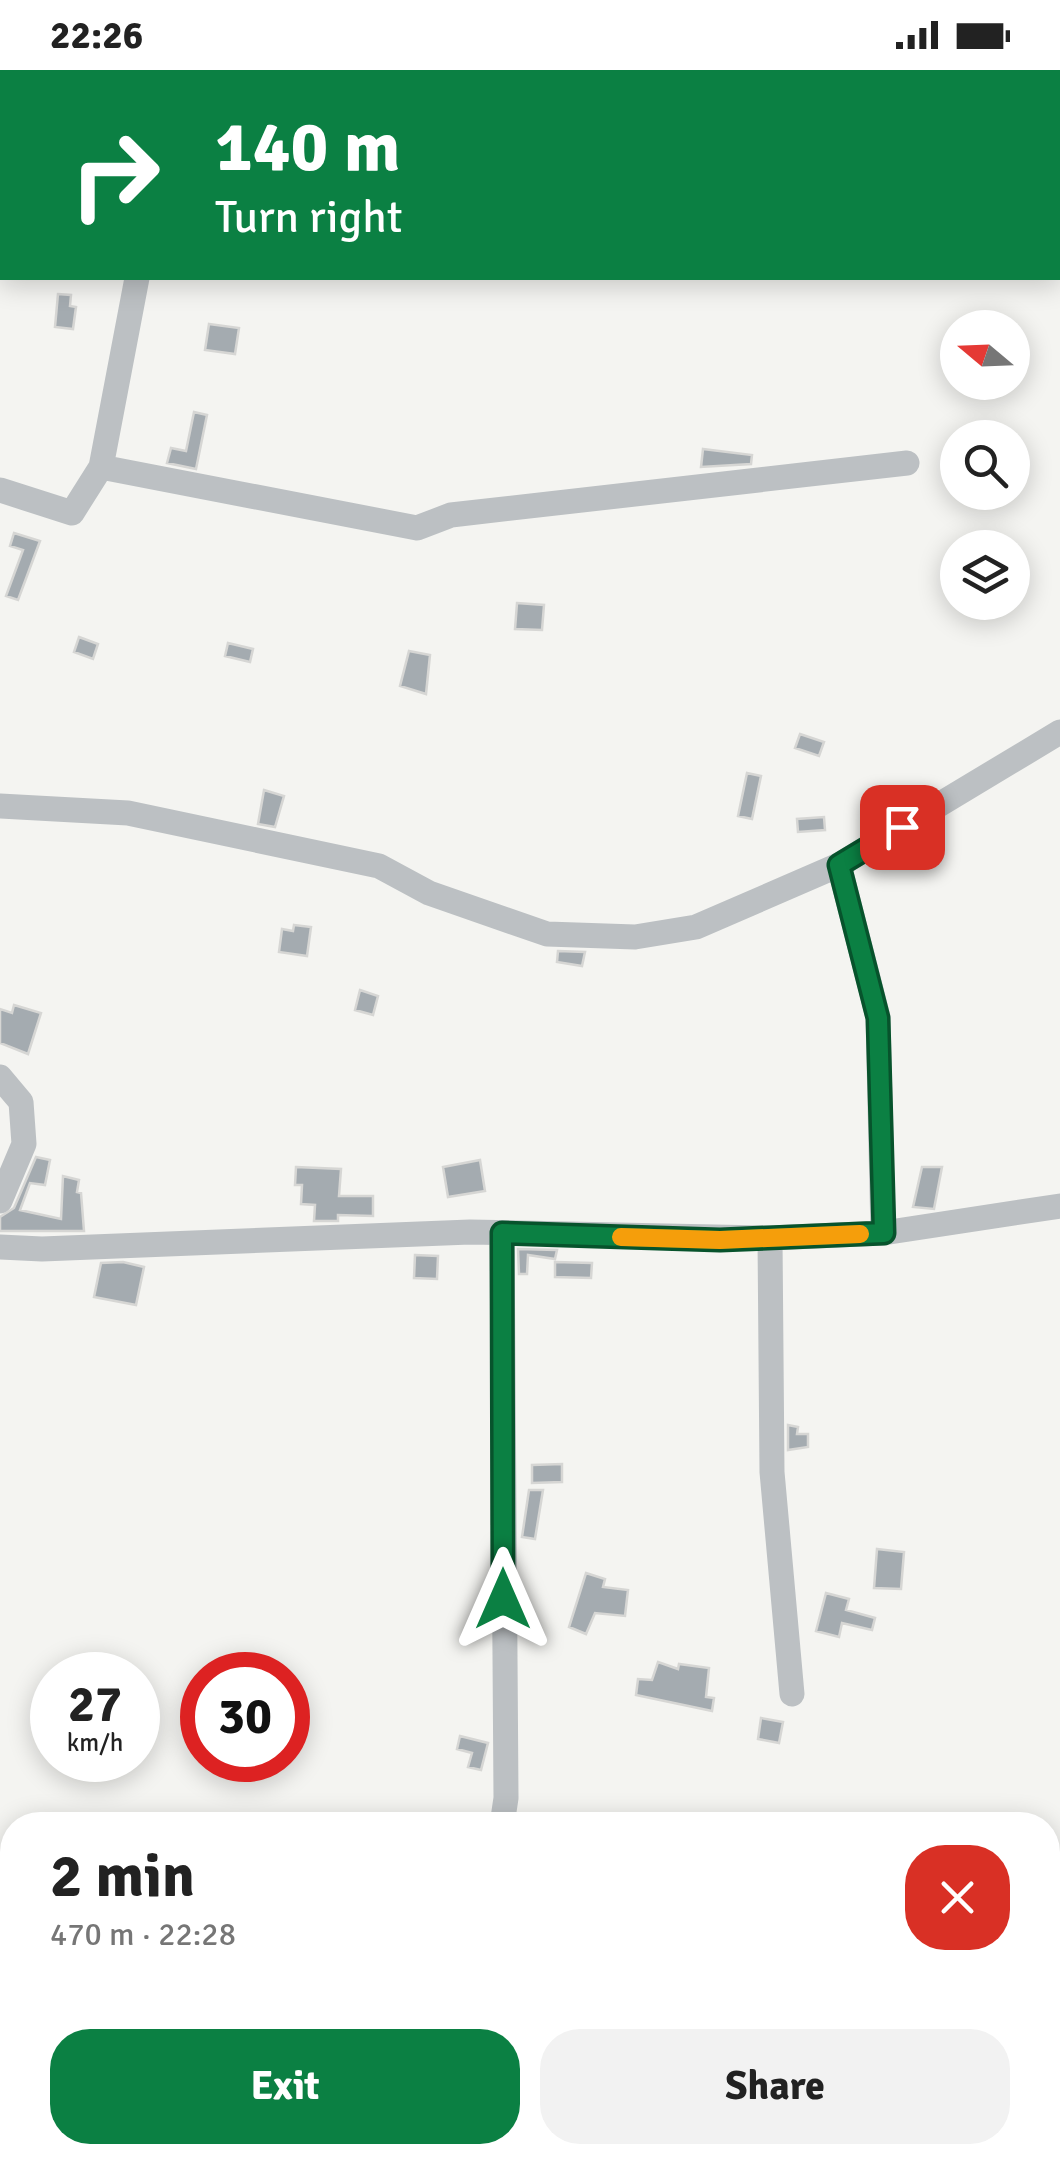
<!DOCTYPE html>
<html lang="en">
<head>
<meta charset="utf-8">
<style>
  body { margin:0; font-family:Signika,sans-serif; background:#f2f2f2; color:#222; height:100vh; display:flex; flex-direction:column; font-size:38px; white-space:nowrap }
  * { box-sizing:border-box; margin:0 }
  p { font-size:32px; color:#767676 }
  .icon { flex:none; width:55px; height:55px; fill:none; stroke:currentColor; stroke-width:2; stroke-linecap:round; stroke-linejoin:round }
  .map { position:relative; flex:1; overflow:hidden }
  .panel { position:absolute; left:0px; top:1742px; width:1060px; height:352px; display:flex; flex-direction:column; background:#fff; border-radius:40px 40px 0 0; box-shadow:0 5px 25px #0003 }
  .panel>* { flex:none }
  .top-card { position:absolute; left:0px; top:0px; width:1060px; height:210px; box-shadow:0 5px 25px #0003; background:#0b8043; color:#fff; overflow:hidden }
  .needle { width:65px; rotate:289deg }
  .controls { position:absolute; left:940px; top:240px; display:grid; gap:20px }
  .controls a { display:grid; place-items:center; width:90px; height:90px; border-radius:50%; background:#fff; box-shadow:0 5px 25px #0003; font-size:50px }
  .speed { position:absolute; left:30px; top:1582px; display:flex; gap:20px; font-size:50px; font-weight:700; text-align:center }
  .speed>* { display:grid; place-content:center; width:130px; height:130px; border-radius:50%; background:#fff; box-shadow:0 5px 25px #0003; line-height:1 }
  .speed small { font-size:25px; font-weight:400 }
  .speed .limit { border:15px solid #d22; background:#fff; color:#111 }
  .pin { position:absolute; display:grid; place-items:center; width:85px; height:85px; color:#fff; margin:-42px; border-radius:20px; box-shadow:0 5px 15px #0006 }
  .me { position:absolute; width:110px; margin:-55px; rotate:0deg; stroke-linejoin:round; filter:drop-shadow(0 0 8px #0008) }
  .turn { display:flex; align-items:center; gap:35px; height:210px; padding:0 50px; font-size:45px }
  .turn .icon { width:130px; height:130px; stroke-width:2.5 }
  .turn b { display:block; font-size:70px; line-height:85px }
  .round { display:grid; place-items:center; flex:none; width:105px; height:105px; border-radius:40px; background:#f2f2f2 }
  .headline { display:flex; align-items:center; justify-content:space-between; height:170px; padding:0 50px }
  h1 { font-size:60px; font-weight:800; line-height:75px }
  .action { display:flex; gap:20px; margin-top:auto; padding:20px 50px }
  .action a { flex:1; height:115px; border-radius:40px; background:#0b8043; color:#fff; font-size:40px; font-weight:800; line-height:115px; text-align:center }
  .action a+a { background:#f2f2f2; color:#222 }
  .status { display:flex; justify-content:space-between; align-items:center; height:70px; padding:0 50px; background:#fff; direction:ltr }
  .status svg { height:28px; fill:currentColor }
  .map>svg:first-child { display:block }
  .building { fill:#a4abb0; stroke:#d6d6d4; stroke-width:2.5 }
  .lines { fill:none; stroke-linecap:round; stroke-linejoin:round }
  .minor { stroke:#bcc0c3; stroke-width:25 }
  .route-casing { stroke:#07532c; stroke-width:25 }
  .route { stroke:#0b8043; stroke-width:18 }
  .slow { stroke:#f59e0b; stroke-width:18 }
</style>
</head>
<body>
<div class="status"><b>22:26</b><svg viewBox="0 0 49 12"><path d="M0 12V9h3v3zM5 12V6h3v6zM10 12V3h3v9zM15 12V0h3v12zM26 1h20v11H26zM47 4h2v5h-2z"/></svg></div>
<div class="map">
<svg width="1060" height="2094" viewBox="0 0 1060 2094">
  <rect width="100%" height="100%" fill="#f4f4f1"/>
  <path class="building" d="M58 224 71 225 70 236 76 237 73 259 55 257Z
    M209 254 239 258 235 284 205 280Z
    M194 342 207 345 196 399 167 393 171 378 186 381Z
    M703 379 752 385 751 394 701 397Z
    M14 463 40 471 18 530 6 526 23 480 10 476Z
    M517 533 544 535 542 560 515 559Z
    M79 567 98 574 93 589 74 582Z
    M228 573 253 579 250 592 225 586Z
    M409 581 430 585 426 624 400 616Z
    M800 664 824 672 819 686 795 678Z
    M747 703 761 706 752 749 738 746Z
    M264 720 284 726 275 757 258 754Z
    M824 747 825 760 798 762 797 749Z
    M294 855 311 857 307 886 279 882 282 859 293 861Z
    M558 881 585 882 582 896 557 892Z
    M360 920 378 926 373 945 355 940Z
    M14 935 41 943 28 984 0 973V939L12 943Z
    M36 1087 50 1090 45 1115 30 1113 20 1140 61 1149 63 1106 79 1110 77 1122 81 1123 84 1161H0V1147L14 1138Z
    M480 1090 485 1121 448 1127 443 1097Z
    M296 1097 341 1099 339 1126H373V1146L338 1145V1151H314L315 1135 301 1134 302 1115H295Z
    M922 1097H942L934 1139 913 1137Z
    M518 1179 557 1180 555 1189 528 1185 527 1204H519Z
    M415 1185 438 1186 437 1209 414 1208Z
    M123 1192 144 1197 136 1235 94 1227 101 1193Z
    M555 1192 592 1193 591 1208 555 1207Z
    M788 1355 798 1357 797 1364H808V1377L788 1380Z
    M562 1394V1412L532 1413V1395Z
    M529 1420H543L535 1469 522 1467Z
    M877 1479 904 1482 901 1519 874 1518Z
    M586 1503 605 1509 603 1517 628 1520 625 1546 595 1543 586 1564 569 1557Z
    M826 1523 849 1529 846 1540 875 1548 872 1560 842 1553 839 1567 816 1561Z
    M658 1592 678 1599 679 1594 709 1598 706 1627 714 1628 712 1641 636 1625 638 1609 652 1610Z
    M761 1648 783 1652 779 1673 758 1669Z
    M460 1666 488 1673 481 1700 468 1697 472 1683 457 1679Z"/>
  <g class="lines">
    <path class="minor" d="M175 2V0
      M137 208 101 397 417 458 451 445 907 393
      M0 420 72 443 101 397
      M0 736 128 743 379 796 429 823 547 864 635 867 696 857 839 795 1060 662
      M839 795 878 947 883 1163
      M0 1007 21 1032 24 1074 0 1131
      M502 1163 506 1728 502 1755
      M770 1168 772 1402 792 1624
      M0 1177 42 1179 470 1162 770 1168 883 1163 1060 1136
      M362 2094 366 2082"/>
  </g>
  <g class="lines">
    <g class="route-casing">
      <path id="route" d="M503 1529 502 1163 720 1170 884 1163 878 948 839 795 902 757"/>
    </g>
    <use href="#route" class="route"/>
    <path class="slow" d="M621 1167 720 1170 860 1164"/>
  </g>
</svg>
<div class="controls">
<a><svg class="needle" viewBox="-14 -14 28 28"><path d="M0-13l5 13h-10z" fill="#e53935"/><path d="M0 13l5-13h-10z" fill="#767676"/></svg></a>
<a><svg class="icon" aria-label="search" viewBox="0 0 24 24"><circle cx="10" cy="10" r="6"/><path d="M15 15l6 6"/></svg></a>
<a><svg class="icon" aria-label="layers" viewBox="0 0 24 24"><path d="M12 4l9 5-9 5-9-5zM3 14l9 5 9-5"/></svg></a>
</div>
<div class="speed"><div>27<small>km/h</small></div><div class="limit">30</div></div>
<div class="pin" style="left:902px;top:757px;background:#d93025"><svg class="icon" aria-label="arrive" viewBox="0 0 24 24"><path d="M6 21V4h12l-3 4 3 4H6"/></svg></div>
<svg class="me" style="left:503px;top:1529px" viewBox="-20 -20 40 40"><path d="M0-17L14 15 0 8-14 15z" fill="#0b8043" stroke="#fff" stroke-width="4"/></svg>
<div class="top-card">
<div class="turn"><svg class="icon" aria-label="right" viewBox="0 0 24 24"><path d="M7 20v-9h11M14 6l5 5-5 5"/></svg><div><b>140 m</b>Turn right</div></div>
</div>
<section class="panel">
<div class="headline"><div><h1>2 min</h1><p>470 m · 22:28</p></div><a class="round" style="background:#d93025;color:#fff"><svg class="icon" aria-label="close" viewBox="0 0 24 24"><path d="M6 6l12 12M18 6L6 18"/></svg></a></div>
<div class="action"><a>Exit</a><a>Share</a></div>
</section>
</div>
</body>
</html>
